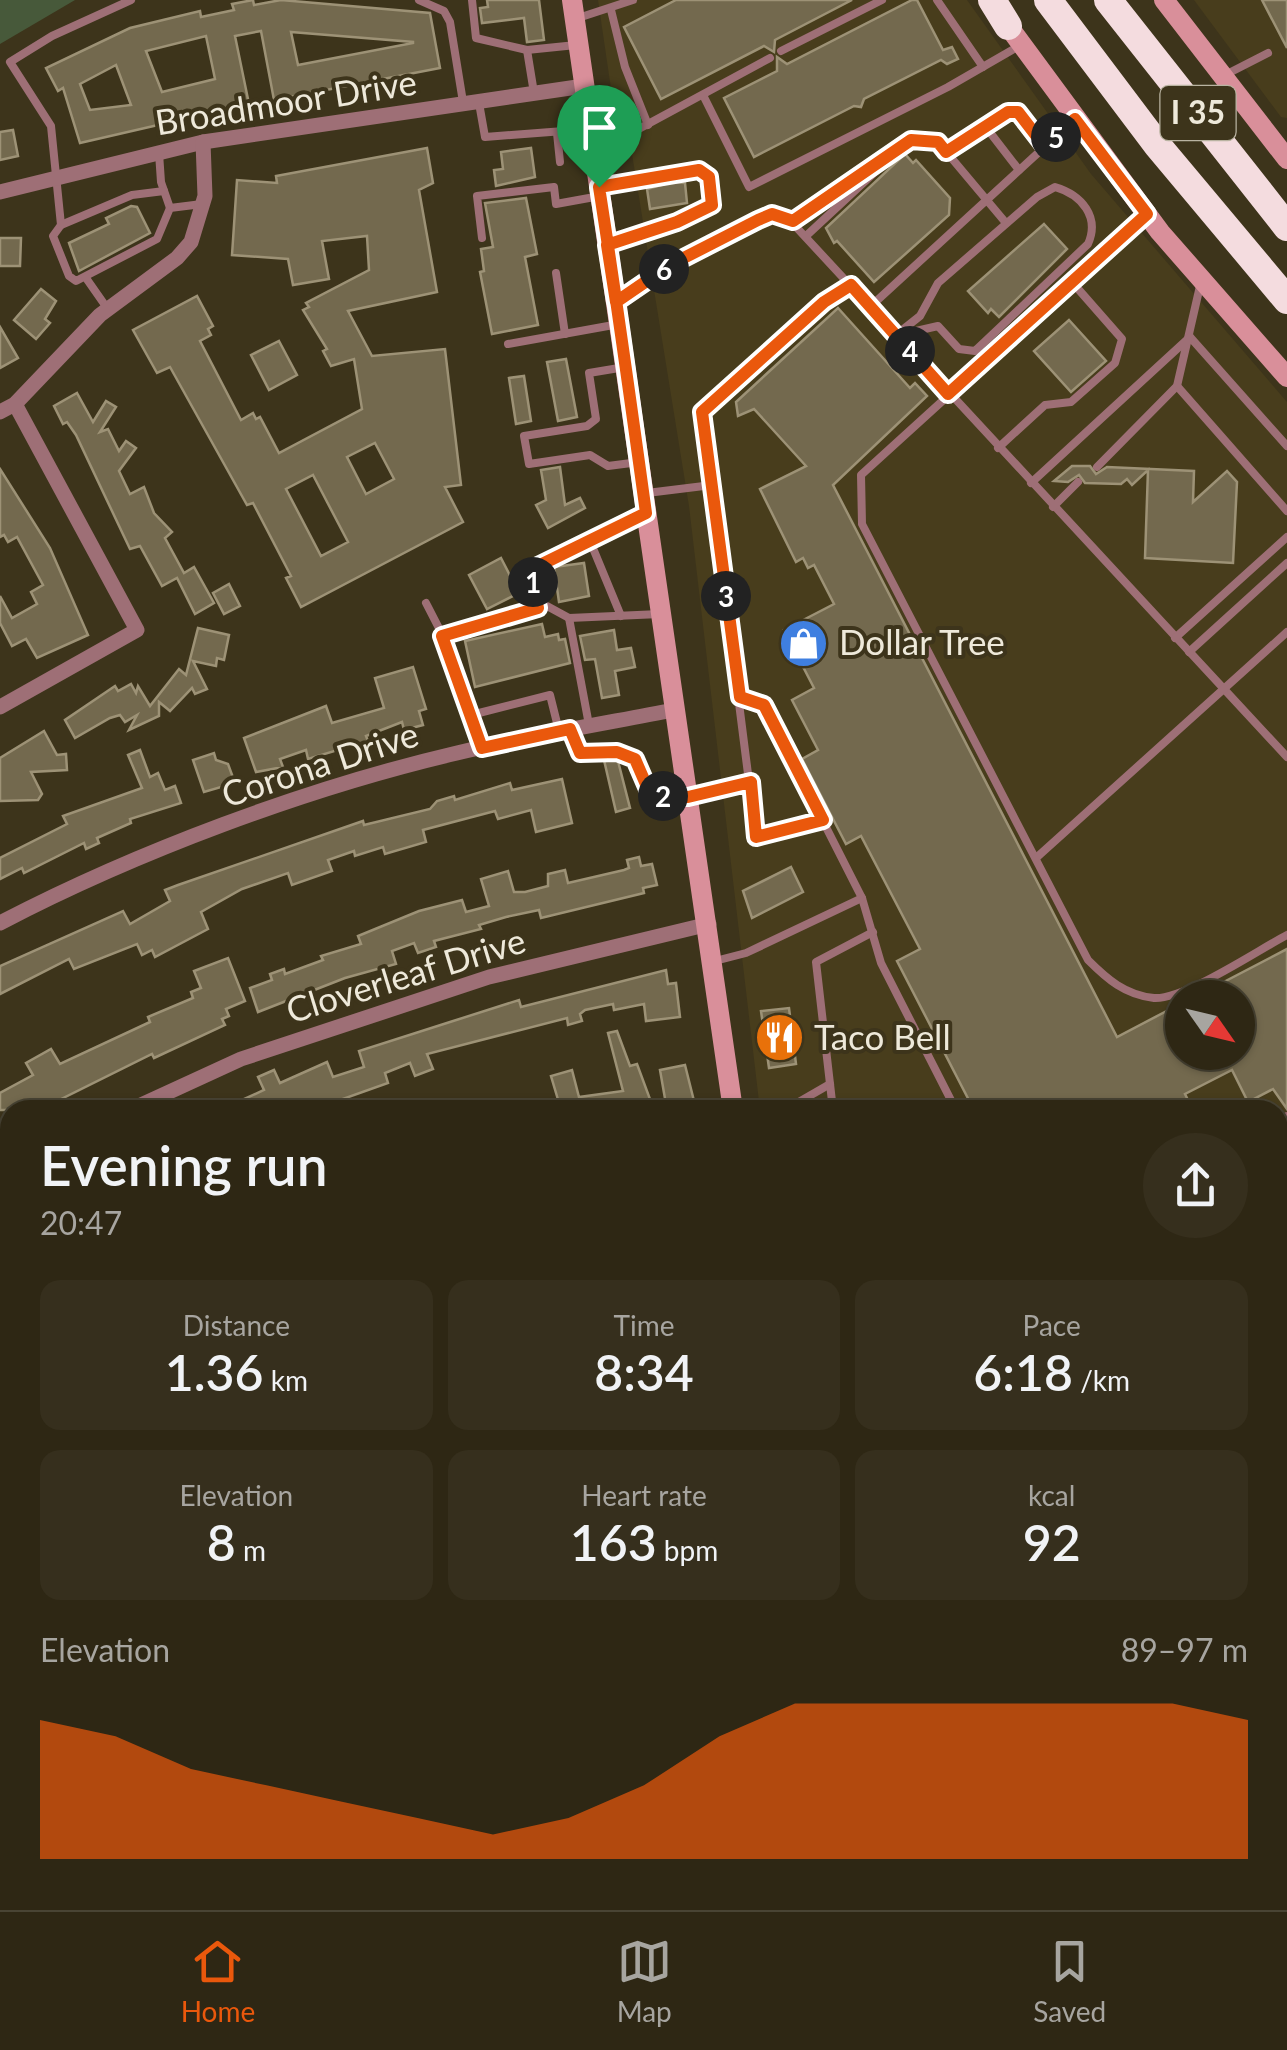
<!DOCTYPE html>
<meta charset="utf-8">
<style>
body{margin:0;font-family:Lato,sans-serif;background:#362f1d;color:#f1f3f6;height:100vh;display:flex;flex-direction:column;font-size:38px;white-space:nowrap}
*{box-sizing:border-box;margin:0}
p{font-size:32px;color:#a7a5a0}
.icon{flex:none;width:55px;height:55px;fill:none;stroke:currentColor;stroke-width:2;stroke-linecap:round;stroke-linejoin:round}
.map{position:relative;flex:1;overflow:hidden}
.sheet{position:absolute;left:0px;top:1100px;width:1288px;height:810px;display:flex;flex-direction:column;background:#2e2714;border-radius:30px 30px 0 0;box-shadow:0 2px 8px #0004,0 0 0 2px #494434}
.sheet>*{flex:none}
.needle{width:65px;rotate:124deg}
.buttons{position:absolute;left:1165px;top:980px;display:grid;gap:20px}
.buttons a{display:grid;place-items:center;width:90px;height:90px;border-radius:50%;background:#2e2714;box-shadow:0 2px 8px #0004,0 0 0 2px #494434;font-size:50px}
.pin{position:absolute;display:grid;place-items:center;width:85px;height:85px;color:#fff;margin:-102px -42px;border-radius:50% 50% 50% 0;rotate:-45deg;box-shadow:0 0 10px #0007}
.pin .icon{rotate:45deg}
.km{position:absolute;width:50px;height:50px;margin:-25px;border-radius:50%;background:#222;color:#fff;font-size:28px;line-height:50px;text-align:center}
.round{display:grid;place-items:center;flex:none;width:105px;height:105px;border-radius:52px;background:#362f1d}
.summary{display:flex;align-items:center;justify-content:space-between;height:170px;padding:0 40px}
h1{font-size:55px;font-weight:600;line-height:75px}
.figures{display:grid;grid-template-columns:repeat(3,1fr);gap:15px;height:170px;padding:10px 40px}
.figures div{display:grid;align-content:center;border-radius:20px;background:#362f1d;text-align:center}
.figures b{font-size:50px;font-weight:600}
.figures small{font-size:28px;font-weight:400}
.figures p{font-size:28px}
.chart{height:280px;padding:20px 40px}
.chart p{display:flex;justify-content:space-between}
.chart svg{width:100%;height:180px;margin-top:10px;fill:#ea580c;opacity:.7}
.menu{display:flex;justify-content:space-around;align-items:center;height:140px;border-top:2px solid #494434;background:#2e2714;font-size:28px;color:#a7a5a0}
.menu a{display:grid;justify-items:center;gap:5px}
.menu .on{color:#ea580c}
.map>svg:first-child{display:block}
.built{fill:#483d1c;fill-rule:evenodd}
.green{fill:#47593a}
.building{fill:#73694e;stroke:#9d9276;stroke-width:2.5;fill-rule:evenodd}
.lines{fill:none;stroke-linecap:round;stroke-linejoin:round}
.lane{stroke:#9e6f76;stroke-width:8}
.street{stroke:#9e6f76;stroke-width:15}
.secondary{stroke:#d98f9a;stroke-width:20}
.highway{stroke:#f4dcdf;stroke-width:28}
.route-casing{stroke:#fff;stroke-width:20}
.route{stroke:#ea580c;stroke-width:12}
.labels{text-anchor:middle;stroke-width:8;stroke-linejoin:round;paint-order:stroke}
.shield{fill:#3d341b;stroke:#b9b3a1;stroke-width:2.5}
.shield-label{font-size:32px;font-weight:bold;fill:#eee9da}
.street-label{font-size:35px;fill:#eee9da;stroke:#3d341b}
.poi-label{font-size:35px;fill:#eee9da;stroke:#3d341b;text-anchor:start}
</style>
<div class="map">
<svg width="1287" height="1910" viewBox="0 0 1287 1910">
<rect width="100%" height="100%" fill="#3d341b"/>
<g class="built">
<path d="M598,0h369l124,174 196,228v737l-9,5v-34h-518l-71,-604 -57,-352 -17,-38zM1182,998h56v54h-56z"/>
<path d="M1194,0h93v118l-6,-1z"/>
</g>
<path class="green" d="M0,0h75l-75,44z"/>
<g class="building">
<path d="M253,0l1,5 27,-5 149,13 10,55 -166,32 -13,-69 -26,5 14,68 -169,39 -17,-55 -5,3 -12,-23 84,-40 70,-17 1,6 33,-7 -2,-6zM291,32l122,10v1l-115,22zM206,36l9,43 -53,13 -16,-41zM116,65l15,40 -41,5 -10,-26z"/>
<path d="M487,0h52l5,40 -17,2 -3,-24 -42,5 -2,-15 8,-1z"/>
<path d="M676,0h176l-77,40 -1,12 -10,-6 -103,53 -37,-72z"/>
<path d="M912,0h5l26,50 9,-3 6,12 -11,5 -6,-4 -77,39 -3,8 -7,-1 -100,51 -30,-59 53,-27v-14l10,7z"/>
<path d="M1262,0h25v48z"/>
<path d="M13,130l5,26 -18,4v-28z"/>
<path d="M427,148l6,35 -14,7 18,102 -89,19 24,45 73,-7 16,136 -16,2 18,35 -162,85 -15,-29 5,-2 -38,-73 -6,2 -77,-138 -13,6 -24,-43 64,-34 16,30 -5,3 3,6 -11,6 41,79 12,-7 3,6 4,-2 19,36 83,-44 -8,-50 -23,7 -8,-15 4,-2 -24,-39 6,-3 -3,-4 63,-33 -2,-34 -45,5 7,38 -36,6 -5,-26 -56,-4 5,-75 40,3 -1,-7zM375,443l19,36 -28,15 -19,-37zM313,475l35,67 -27,14 -35,-67z"/>
<path d="M531,148l4,29 -39,9 -2,-16 9,-1 -2,-17z"/>
<path d="M905,154l8,9 3,-3 34,38 -1,17 -75,67 -37,-41 -3,2 -8,-15z"/>
<path d="M672,182l13,1 2,20 -37,6 -3,-20z"/>
<path d="M526,198l11,56 -12,3 13,68 -46,9 -12,-62 4,-1 -3,-22 12,-2 -8,-44z"/>
<path d="M131,206l6,1 13,26 -71,38 -10,-28 40,-19 -3,-6z"/>
<path d="M1044,224l23,25 -68,68 -8,-8 -3,4 -20,-22z"/>
<path d="M0,238h21l-1,28h-20z"/>
<path d="M41,289l15,12 -11,18 5,4 -14,16 -22,-19z"/>
<path d="M838,308l72,80 5,-5 12,13 -94,89 284,552 65,-34v49h56v-54h-45l94,-49v160l-14,-20 -25,13 -16,-32 -47,24 8,16h-219l-77,-149 23,-12 -59,-113 -15,8 -44,-85 16,-9 -26,-50 22,-12 -30,-58 50,-26 -20,-39 -6,3 -5,-10 -7,4 -36,-73 46,-23 -52,-57 -16,7 -2,-14z"/>
<path d="M1069,320l37,41 -35,31 -37,-41z"/>
<path d="M0,327l18,31 -18,10z"/>
<path d="M279,341l18,34 -28,15 -18,-35z"/>
<path d="M566,359l11,58 -19,4 -11,-59z"/>
<path d="M524,376l7,45 -15,3 -7,-46z"/>
<path d="M77,393l16,29 13,-21 10,6 -16,25 8,-3 11,22 7,-10 10,7 -17,23 11,23 14,-7 10,26 18,19 -7,6 19,35 10,-6 20,36 -19,11 -18,-36 -15,8 -22,-40 -10,3 -54,-114 -9,-13 -4,2 -9,-18z"/>
<path d="M1072,466h18l6,8 11,-7 87,4 -1,31 34,-31 10,11 -4,81 -88,-5 3,-88 -16,15 -5,-6 -6,5 -36,-1 -6,-8 -11,7 -14,-1z"/>
<path d="M560,467l5,38 15,-7 5,10 -37,20 -12,-23 10,-5 -5,-30z"/>
<path d="M0,469l50,79 38,87 -51,23 -11,-19 -14,7 -12,-23v-27l12,22 25,-14 -6,-12 12,-7 -26,-48 -9,5 -4,-7 -4,2z"/>
<path d="M501,558l18,35 -32,16 -18,-34z"/>
<path d="M584,563l5,33 -30,6 -5,-35z"/>
<path d="M229,584l11,22 -16,8 -11,-21z"/>
<path d="M542,624l3,13 13,-3 1,6 6,-1 5,24 -95,24 -10,-46z"/>
<path d="M198,628l31,7 -5,25 -7,-2 -1,8 -23,-5 14,28 -12,5 -3,-6 -22,23 -11,-9v14l-30,14 8,-15 -12,7 -5,-7 -10,3 -35,20 -10,-18 50,-34 3,5 13,-7 5,9 2,-7 12,20 29,-37 7,6z"/>
<path d="M614,630l3,20 14,-2 4,19 -20,4 4,24 -17,3 -7,-39 -10,1 -5,-24z"/>
<path d="M413,667l13,42 -7,2 4,14 -19,5 -2,-8 -36,14 2,5 -60,18 -2,-9 -26,9 3,8 -27,5 -12,-34 82,-32 6,17 52,-15 -9,-30z"/>
<path d="M44,731l13,24 9,-1 1,16 -36,2 11,22 -4,6 -38,1v-43z"/>
<path d="M140,750l10,27 8,-4 7,17 10,-4 6,17 -51,16 1,4 -34,15 2,5 -13,6 -2,-6 -60,30 -2,-5 -22,11v-21l67,-34 -4,-8 79,-28 -14,-33z"/>
<path d="M214,753l2,7 12,4 7,19 -31,9 -11,-32z"/>
<path d="M604,760l14,1 12,47 -14,4z"/>
<path d="M562,779l10,44 -36,9 -5,-22 -33,9 -3,-8 -72,19 3,12 -41,12 -2,-7 -28,9 -1,-5 -26,9 4,11 -40,14 -4,-12 -46,16 -41,23 7,17 -53,28 -3,-7 -10,5 -5,-11 -63,25 -5,-10 -69,35v-28l123,-55 7,13 40,-23 -5,-11 13,-5 185,-64 1,4 66,-16 7,-8 17,-5 1,4 55,-17 2,7z"/>
<path d="M639,857l2,9 11,-2 5,21 -14,3 1,5 -103,25 -2,-8 -33,7 -27,8 2,4 -47,12 2,6 -18,6 -4,-10 -22,8 4,13 -51,14 -87,34 -8,-24 22,-8 -2,-6 14,-5 1,5 38,-14 -2,-4 40,-12 -3,-8 61,-25 43,-11 4,12 23,-6 -8,-27 27,-8 6,21h11l23,-6v-12l17,-4 3,13 56,-13 5,-2 -2,-8z"/>
<path d="M791,867l12,25 -51,26 -9,-27z"/>
<path d="M228,958l17,43 -19,8 3,7 -7,3 3,6 -71,33 -2,-4 -113,56h-39v-17l33,-18 -7,-12 25,-14 9,15 90,-42 -2,-5 45,-19 -2,-6 10,-4 -7,-17z"/>
<path d="M666,970l2,14 8,-1 4,34 -34,4 -2,-17 -30,6 -1,-6 -28,6 -5,4 2,7 -14,4 -1,-7 -140,36 6,15 -18,7 -5,-13 -25,10 3,10 -76,27h-15l-3,-9 -20,9h-54l44,-20 -6,-13 16,-7 6,13 47,-21 6,15 31,-10 -5,-16 91,-29 69,-22 2,7z"/>
<path d="M789,1008l7,56 -27,4 -8,-57z"/>
<path d="M617,1031l13,35 7,-2 17,46h-106l-1,-4 12,-3 -8,-27 21,-6 7,27 44,-6 -15,-58z"/>
<path d="M685,1065l10,40 -28,5 -7,-40z"/>
<path d="M1287,1891v19h-37l28,-10z"/>
</g>
<g class="lines">
<g class="lane">
<path d="M131,0l-79,36 -42,26 41,64 10,99 -8,11 16,40 7,5 81,-42 13,-31 32,-4"/>
<path d="M419,0l25,11 6,11 13,80"/>
<path d="M472,0l4,38 51,12 49,-5"/>
<path d="M937,0l46,67"/>
<path d="M611,10l14,57 23,58"/>
<path d="M575,19l58,-19"/>
<path d="M527,50l7,43"/>
<path d="M781,51l101,-51"/>
<path d="M1223,76l45,-23"/>
<path d="M703,95l46,92 199,-100 73,-42"/>
<path d="M479,103l6,34 105,-8"/>
<path d="M985,126l34,44"/>
<path d="M557,133l3,29"/>
<path d="M598,151l172,-93"/>
<path d="M945,152l63,-40h10l27,35"/>
<path d="M159,153l2,29 9,26"/>
<path d="M603,187l96,-17 10,7 3,28 -35,18 -66,20"/>
<path d="M1147,215l-286,260 1,49 226,436c19,19 37,35 66,38 30,2 104,-48 133,-63"/>
<path d="M793,221l118,-82 27,3 68,81"/>
<path d="M61,225l71,-30 32,-4"/>
<path d="M806,236l83,-77"/>
<path d="M482,238l-5,-42 77,-9 2,17 44,-8"/>
<path d="M556,273l9,61"/>
<path d="M86,278l21,30"/>
<path d="M619,300c33,-23 129,-89 166,-85l502,542"/>
<path d="M871,306l204,-187"/>
<path d="M896,335l24,-19 18,-33 99,-86 18,-10c27,8 45,30 33,57l-113,107 -16,-2 -21,-23 -22,5 -15,10"/>
<path d="M1190,337l97,109"/>
<path d="M508,344l111,-20"/>
<path d="M625,367l-36,6 7,46 -9,7 -63,10 5,28 61,-9 18,11 31,-4"/>
<path d="M1177,386l110,125"/>
<path d="M998,448l47,-43 26,-3 44,-39 7,-24 -50,-57"/>
<path d="M1097,467l80,-81 23,-100"/>
<path d="M1031,483l159,-146"/>
<path d="M647,493l65,-8"/>
<path d="M1053,507l25,-25"/>
<path d="M590,541l31,75"/>
<path d="M426,603l17,33"/>
<path d="M539,609l-8,-39 115,-57"/>
<path d="M569,618l20,107"/>
<path d="M1175,638l112,-101"/>
<path d="M1189,652l98,-89"/>
<path d="M740,697l24,8 98,193 19,65 75,147"/>
<path d="M471,715l79,-20 9,36"/>
<path d="M570,729l10,24 37,-1 18,7 16,37 37,1 63,-14"/>
<path d="M482,748l-39,-112 104,-30 22,12 91,-4"/>
<path d="M823,820l-67,17 -54,-425 123,-111 26,-16"/>
<path d="M1036,858l251,-226"/>
<path d="M715,961l31,-8 116,-55"/>
<path d="M785,1110l45,-26"/>
<path d="M833,1110l-17,-148 57,-30"/>
<path d="M1278,1119l9,-3"/>
<path d="M1278,1760l9,19"/>
<path d="M995,1910l8,-10"/>
</g>
<g class="street">
<path d="M0,192l203,-50 381,-56"/>
<path d="M0,412l15,-8 85,-89 77,-57 14,-16 14,-46 -2,-54"/>
<path d="M0,707l137,-77 -122,-226"/>
<path d="M0,923c136,-71 307,-135 457,-170 72,-17 144,-29 217,-43"/>
<path d="M130,1110l111,-51 248,-82 220,-53"/>
<path d="M0,1174l10,-5"/>
<path d="M0,1426l10,-5"/>
<path d="M0,1436l10,19"/>
<path d="M1278,1513l9,-5"/>
<path d="M0,1689l10,-6"/>
<path d="M239,1900l5,10"/>
<path d="M67,1910l16,-10"/>
<path d="M489,1910l19,-10"/>
</g>
<g class="secondary">
<path d="M572,0l161,1110"/>
<path d="M1164,0l123,159"/>
<path d="M1000,15l160,217 127,145"/>
<path d="M839,1900l2,10"/>
</g>
<g class="highway">
<path d="M992,0l16,26"/>
<path d="M1048,0l110,146 129,154"/>
<path d="M1108,0l179,227"/>
</g>
</g>
<g class="lines">
<defs>
<path id="route" d="M599,187c17,108 32,217 47,326l-116,57 8,38 -96,28 40,112 88,-19 10,24 37,-1 18,7 16,37 37,1 63,-15 5,55 67,-17 -59,-115 -24,-8 -38,-285 122,-110 27,-17 97,109 199,-180 -72,-95 -30,28 -27,-35h-10l-62,40 -8,-10 -27,-2 -118,81 -21,-7 -14,6 -88,45 -54,37 -9,-57 70,-23 35,-17 -3,-28 -10,-7 -100,17"/>
</defs>
<use href="#route" class="route-casing"/>
<use href="#route" class="route"/>
</g>
<defs>
<symbol id="shop-disc" viewBox="-11 -11 22 22"><circle r="9.5" fill="#3f7fe0" stroke="#3d341b"/><path d="M-5-2.5h2.3a2.7 3.5 0 0 1 5.4 0H5L5.5 6h-11ZM-1.5-2.5h3a1.5 2.3 0 0 0-3 0Z" fill="#fff"/></symbol>
<symbol id="restaurant-disc" viewBox="-11 -11 22 22"><circle r="9.5" fill="#e8710a" stroke="#3d341b"/><path d="M-5-6h1v4h1v-4h1v4h1v-4h1v5L-1.5 .5V6h-2V.5L-5-1ZM5-6V6H3V1.5H1.5Q1.5-4 5-6Z" fill="#fff"/></symbol>
</defs>
<g fill-rule="evenodd">
<use href="#shop-disc" x="776" y="616" width="55" height="55"/>
<use href="#restaurant-disc" x="752" y="1010" width="55" height="55"/>
</g>
<g class="labels">
<rect class="shield" x="1160.5" y="86" width="75" height="54" rx="8"/>
<g class="shield-label">
<text x="1198" y="124">I 35</text>
</g>
<g class="street-label">
<text transform="translate(286 103) rotate(-9)" y="12">Broadmoor Drive</text>
<text transform="translate(320 765) rotate(-18)" y="12">Corona Drive</text>
<text transform="translate(406 976) rotate(-17)" y="12">Cloverleaf Drive</text>
</g>
<g class="poi-label">
<text x="839" y="655">Dollar Tree</text>
<text x="814" y="1050">Taco Bell</text>
</g>
</g>
</svg>
<div class="buttons">
<a><svg class="needle" viewBox="-14 -14 28 28"><path d="M0-13l5 13h-10z" fill="#e53935"/><path d="M0 13l5-13h-10z" fill="#a7a5a0"/></svg></a>
</div>
<div class="pin" style="left:599px;top:187px;background:#1e9e55"><svg class="icon" aria-label="arrive" viewBox="0 0 24 24"><path d="M6 21V4h12l-3 4 3 4H6"/></svg></div>
<b class="km" style="left:533px;top:582px">1</b>
<b class="km" style="left:663px;top:796px">2</b>
<b class="km" style="left:726px;top:596px">3</b>
<b class="km" style="left:910px;top:351px">4</b>
<b class="km" style="left:1056px;top:137px">5</b>
<b class="km" style="left:664px;top:269px">6</b>
<section class="sheet">
<div class="summary"><div><h1>Evening run</h1><p>20:47</p></div><a class="round"><svg class="icon" aria-label="share" viewBox="0 0 24 24"><path d="M12 15V3M7 8l5-5 5 5M5 13v7h14v-7"/></svg></a></div>
<div class="figures">
<div><p>Distance</p><b>1.36<small> km</small></b></div>
<div><p>Time</p><b>8:34</b></div>
<div><p>Pace</p><b>6:18<small> /km</small></b></div>
</div>
<div class="figures">
<div><p>Elevation</p><b>8<small> m</small></b></div>
<div><p>Heart rate</p><b>163<small> bpm</small></b></div>
<div><p>kcal</p><b>92</b></div>
</div>
<div class="chart"><p><span>Elevation</span>89–97 m</p>
<svg viewBox="0 0 160 44" preserveAspectRatio="none"><path d="M0 44V10L10 14L20 22L30 26L40 30L50 34L60 38L70 34L80 26L90 14L100 6L110 6L120 6L130 6L140 6L150 6L160 10V44z"/></svg>
</div>
</section>
</div>
<nav class="menu">
<a class="on"><svg class="icon" aria-label="home" viewBox="0 0 24 24"><path d="M3 11l9-7 9 7M6 9v11h12V9"/></svg>Home</a>
<a><svg class="icon" aria-label="map" viewBox="0 0 24 24"><path d="M3 6l6-2 6 2 6-2v14l-6 2-6-2-6 2zM9 4v14M15 6v14"/></svg>Map</a>
<a><svg class="icon" aria-label="saved" viewBox="0 0 24 24"><path d="M7 4h10v16l-5-4-5 4z"/></svg>Saved</a>
</nav>
